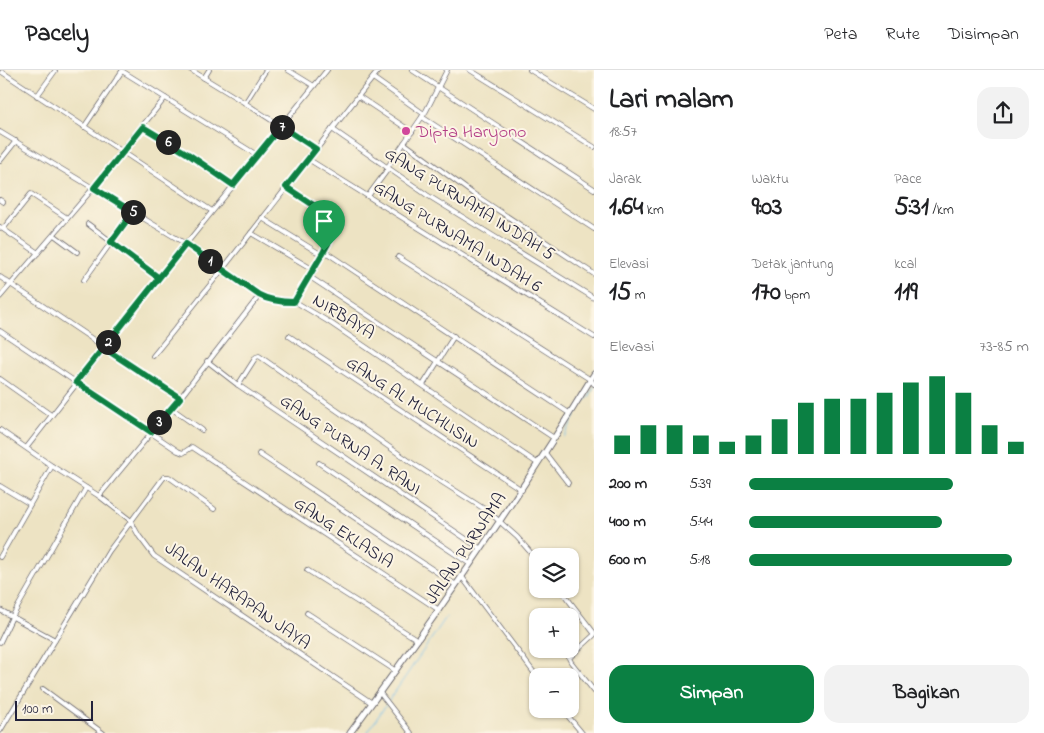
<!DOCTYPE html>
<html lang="id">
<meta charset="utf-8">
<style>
body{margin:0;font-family:"Indie Flower",sans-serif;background:#f2f2f2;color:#202124;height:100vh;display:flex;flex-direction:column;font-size:19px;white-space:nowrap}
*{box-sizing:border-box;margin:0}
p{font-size:16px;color:#757577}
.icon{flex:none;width:28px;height:28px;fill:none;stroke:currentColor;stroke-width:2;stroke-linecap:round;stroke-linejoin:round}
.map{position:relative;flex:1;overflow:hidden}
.side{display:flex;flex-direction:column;background:#fff;width:450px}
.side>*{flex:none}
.tools{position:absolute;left:529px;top:478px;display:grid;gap:10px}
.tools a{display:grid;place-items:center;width:50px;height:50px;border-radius:10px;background:#fff;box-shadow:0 1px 4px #0004;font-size:25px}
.scale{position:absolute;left:15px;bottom:12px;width:78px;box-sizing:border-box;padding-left:5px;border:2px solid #22223b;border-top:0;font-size:14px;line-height:18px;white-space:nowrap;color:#22223b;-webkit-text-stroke:4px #fcf5e5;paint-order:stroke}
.pin{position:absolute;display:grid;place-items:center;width:42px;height:42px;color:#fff;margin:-51px -21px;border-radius:50% 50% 50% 0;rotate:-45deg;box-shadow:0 0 5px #0007}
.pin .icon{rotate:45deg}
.km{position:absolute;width:25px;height:25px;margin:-12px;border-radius:50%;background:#222;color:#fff;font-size:14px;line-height:25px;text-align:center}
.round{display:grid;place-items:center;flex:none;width:52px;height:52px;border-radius:15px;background:#f2f2f2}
.headline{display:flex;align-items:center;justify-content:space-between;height:85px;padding:0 15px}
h1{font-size:28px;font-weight:700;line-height:38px}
.metrics{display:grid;grid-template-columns:repeat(3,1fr);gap:8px;height:85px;padding:5px 15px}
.metrics div{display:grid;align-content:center}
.metrics b{font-size:25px;font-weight:700}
.metrics small{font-size:14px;font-weight:400}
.metrics p{font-size:14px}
.chart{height:140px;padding:10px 15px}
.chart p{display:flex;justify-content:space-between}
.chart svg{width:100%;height:90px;margin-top:5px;stroke:#0b8043;stroke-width:6}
.cta{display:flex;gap:10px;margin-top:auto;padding:10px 15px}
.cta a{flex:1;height:58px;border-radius:15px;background:#0b8043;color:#fff;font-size:20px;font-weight:700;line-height:58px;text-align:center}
.cta a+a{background:#f2f2f2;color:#202124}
ul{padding:0 15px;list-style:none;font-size:16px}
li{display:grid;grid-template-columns:80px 60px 1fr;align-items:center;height:38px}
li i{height:12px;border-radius:6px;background:#0b8043}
header{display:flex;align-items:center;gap:30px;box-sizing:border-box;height:70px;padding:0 25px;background:#fff;border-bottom:1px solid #e0e0e0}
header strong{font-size:24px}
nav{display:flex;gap:28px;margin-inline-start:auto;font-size:18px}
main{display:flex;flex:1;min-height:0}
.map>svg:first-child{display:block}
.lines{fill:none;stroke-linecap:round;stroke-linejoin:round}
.stream{stroke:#72beec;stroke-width:1}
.minor-casing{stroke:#69666b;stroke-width:5.5}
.tertiary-casing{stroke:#69666b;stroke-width:7}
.minor{stroke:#fff;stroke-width:4}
.tertiary{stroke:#fff;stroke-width:5}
.route-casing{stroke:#fff;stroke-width:10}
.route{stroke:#0b8043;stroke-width:6}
.hotel-dot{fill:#d1479c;stroke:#fcf5e5;stroke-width:2}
.labels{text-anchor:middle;stroke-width:4;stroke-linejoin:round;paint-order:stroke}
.hotel-label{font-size:18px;fill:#b23c85;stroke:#fcf5e5;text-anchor:start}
.street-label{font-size:18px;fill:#22223b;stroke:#fcf5e5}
</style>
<header>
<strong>Pacely</strong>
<nav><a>Peta</a><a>Rute</a><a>Disimpan</a></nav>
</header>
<main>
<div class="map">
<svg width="594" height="663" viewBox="0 0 594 663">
<rect width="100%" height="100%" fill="#fcf5e5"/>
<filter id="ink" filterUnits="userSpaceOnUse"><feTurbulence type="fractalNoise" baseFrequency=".02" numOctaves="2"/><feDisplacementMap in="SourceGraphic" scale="10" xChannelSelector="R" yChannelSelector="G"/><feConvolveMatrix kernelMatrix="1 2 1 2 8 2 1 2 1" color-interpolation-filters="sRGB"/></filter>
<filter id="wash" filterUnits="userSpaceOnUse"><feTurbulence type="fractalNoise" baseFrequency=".0096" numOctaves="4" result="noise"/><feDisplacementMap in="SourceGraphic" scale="20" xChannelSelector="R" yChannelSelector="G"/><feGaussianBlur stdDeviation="1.12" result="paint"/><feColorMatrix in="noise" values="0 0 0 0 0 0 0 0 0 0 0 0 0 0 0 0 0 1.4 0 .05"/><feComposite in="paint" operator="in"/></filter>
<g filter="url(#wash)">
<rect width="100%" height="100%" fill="#ede3c3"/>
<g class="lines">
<g class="stream">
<path d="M564,367l17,-33 8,-7 5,-10"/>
<path d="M388,632l59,-86"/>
<path d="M367,663l19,-28"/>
</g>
</g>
</g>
<g filter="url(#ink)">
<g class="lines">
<defs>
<g id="minor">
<path d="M191,0l54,33 71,46"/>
<path d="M288,0l26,16"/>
<path d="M412,0l182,119"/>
<path d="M470,0l124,77"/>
<path d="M530,0l64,39"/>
<path d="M2,2l210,139"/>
<path d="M204,8l5,-8"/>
<path d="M373,8l51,36"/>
<path d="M37,26l18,-25"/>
<path d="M358,26l54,36"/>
<path d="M245,33l21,-33"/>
<path d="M422,47l172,112"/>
<path d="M84,57l38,-56 135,84"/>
<path d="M143,57l45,27 45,31"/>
<path d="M332,59l95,66 167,103"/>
<path d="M0,62l186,112 73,51 12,5 23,1 35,21 208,141"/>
<path d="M404,73l68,50 122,81"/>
<path d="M308,89l286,178"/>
<path d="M0,91l16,-20"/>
<path d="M387,98l39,-57 21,-41"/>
<path d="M286,117l53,35 -25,48"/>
<path d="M368,126l20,-27"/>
<path d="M0,130l3,2"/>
<path d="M262,148l60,37"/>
<path d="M88,154l71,54"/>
<path d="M0,157l38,26"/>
<path d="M3,159l28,-35 36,24"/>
<path d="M251,163l63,37 -20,31"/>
<path d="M54,165l23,17"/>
<path d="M324,181l245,162"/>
<path d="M398,187l193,123 3,4"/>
<path d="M0,207l180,121"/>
<path d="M310,207l244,161"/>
<path d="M84,210l49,-68"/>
<path d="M0,227l107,-125 15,-21 43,-53"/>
<path d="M0,261l178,120 5,2 9,-6 247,163"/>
<path d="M289,266l233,154"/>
<path d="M153,286c77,-94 150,-191 226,-286"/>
<path d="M207,291l31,24 243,164"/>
<path d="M0,309l51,36"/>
<path d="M238,315l18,-28 3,-1 153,107 77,49 28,25 21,24"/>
<path d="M423,315l31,-49"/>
<path d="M171,338l31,22"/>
<path d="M0,360l52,36 47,30 31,24 9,16 15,20 218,147"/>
<path d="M27,377l159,-203 141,-174"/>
<path d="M545,383l23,30"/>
<path d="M259,384l197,131"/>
<path d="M319,393l151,101"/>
<path d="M0,416l30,18"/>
<path d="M99,426l81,-98 76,-98"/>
<path d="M0,487l52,-91"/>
<path d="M307,500l111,70"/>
<path d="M462,507l76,101"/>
<path d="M560,519l34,44"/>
<path d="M0,540l55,30"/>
<path d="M307,543l89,58"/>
<path d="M594,565l-25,23 2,4 23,29"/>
<path d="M0,572l12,-25 74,-129"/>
<path d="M43,619l60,44"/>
<path d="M380,623l31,40"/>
<path d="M562,639l20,24"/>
<path d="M0,661l109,-180 55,-74h5l45,32"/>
</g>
<path id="tertiary" d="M350,663c86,-117 169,-235 244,-359"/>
</defs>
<use href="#minor" class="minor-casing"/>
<use href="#tertiary" class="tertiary-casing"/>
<use href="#minor" class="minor"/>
<use href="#tertiary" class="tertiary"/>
</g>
</g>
<g class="lines" filter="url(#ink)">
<defs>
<path id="route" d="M324,181l-30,51c-13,0 -24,-1 -35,-7l-73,-51 -110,138 75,50 29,-34 -76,-50 55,-70 -48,-36 22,-30 -39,-24 49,-61 45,27 45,31 48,-59 35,23 -30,38 53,35 -15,29"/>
</defs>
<use href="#route" class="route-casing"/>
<use href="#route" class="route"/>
</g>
<circle class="hotel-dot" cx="406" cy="61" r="5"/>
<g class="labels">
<g class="hotel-label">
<text x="416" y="67">Dipta Haryono</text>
</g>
<g class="street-label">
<text transform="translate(470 133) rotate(32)" y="6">GANG PURNAMA INDAH 5</text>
<text transform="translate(458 166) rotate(32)" y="6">GANG PURNAMA INDAH 6</text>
<text transform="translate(344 246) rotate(32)" y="6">NIRBAYA</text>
<text transform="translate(413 332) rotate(33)" y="6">GANG AL MUCHLISIN</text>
<text transform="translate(351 374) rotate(34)" y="6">GANG PURNA A. RANI</text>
<text transform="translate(344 462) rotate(33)" y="6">GANG EKLASIA</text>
<text transform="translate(465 478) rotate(-56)" y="6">JALAN PURNAMA</text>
<text transform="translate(238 525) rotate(35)" y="6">JALAN HARAPAN JAYA</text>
</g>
</g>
</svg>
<div class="tools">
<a><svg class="icon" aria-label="layers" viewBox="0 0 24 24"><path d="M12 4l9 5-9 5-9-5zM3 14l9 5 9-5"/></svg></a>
<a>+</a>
<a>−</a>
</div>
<div class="scale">100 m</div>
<div class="pin" style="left:324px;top:181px;background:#1e9e55"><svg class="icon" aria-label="arrive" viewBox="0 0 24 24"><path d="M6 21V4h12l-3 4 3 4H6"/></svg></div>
<b class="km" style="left:210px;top:191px">1</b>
<b class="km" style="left:108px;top:272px">2</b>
<b class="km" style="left:159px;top:352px">3</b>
<b class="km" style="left:133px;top:142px">5</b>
<b class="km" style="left:168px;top:72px">6</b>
<b class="km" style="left:282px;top:57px">7</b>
</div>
<section class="side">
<div class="headline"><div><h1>Lari malam</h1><p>18:57</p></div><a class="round"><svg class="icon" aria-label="share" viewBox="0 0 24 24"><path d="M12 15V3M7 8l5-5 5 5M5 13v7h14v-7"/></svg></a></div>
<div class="metrics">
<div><p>Jarak</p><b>1.64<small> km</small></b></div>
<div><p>Waktu</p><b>9:03</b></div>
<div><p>Pace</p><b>5:31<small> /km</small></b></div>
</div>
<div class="metrics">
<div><p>Elevasi</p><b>15<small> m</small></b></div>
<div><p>Detak jantung</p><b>170<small> bpm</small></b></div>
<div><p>kcal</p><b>119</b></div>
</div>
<div class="chart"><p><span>Elevasi</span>73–85 m</p>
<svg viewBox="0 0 160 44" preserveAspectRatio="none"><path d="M5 44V35M15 44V30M25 44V30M35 44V35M45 44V38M55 44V35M65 44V27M75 44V19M85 44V17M95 44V17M105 44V14M115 44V9M125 44V6M135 44V14M145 44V30M155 44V38"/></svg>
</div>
<ul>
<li><b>200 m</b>5:39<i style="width:73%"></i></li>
<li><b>400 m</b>5:44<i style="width:69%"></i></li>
<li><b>600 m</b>5:18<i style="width:94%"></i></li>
</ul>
<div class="cta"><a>Simpan</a><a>Bagikan</a></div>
</section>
</main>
